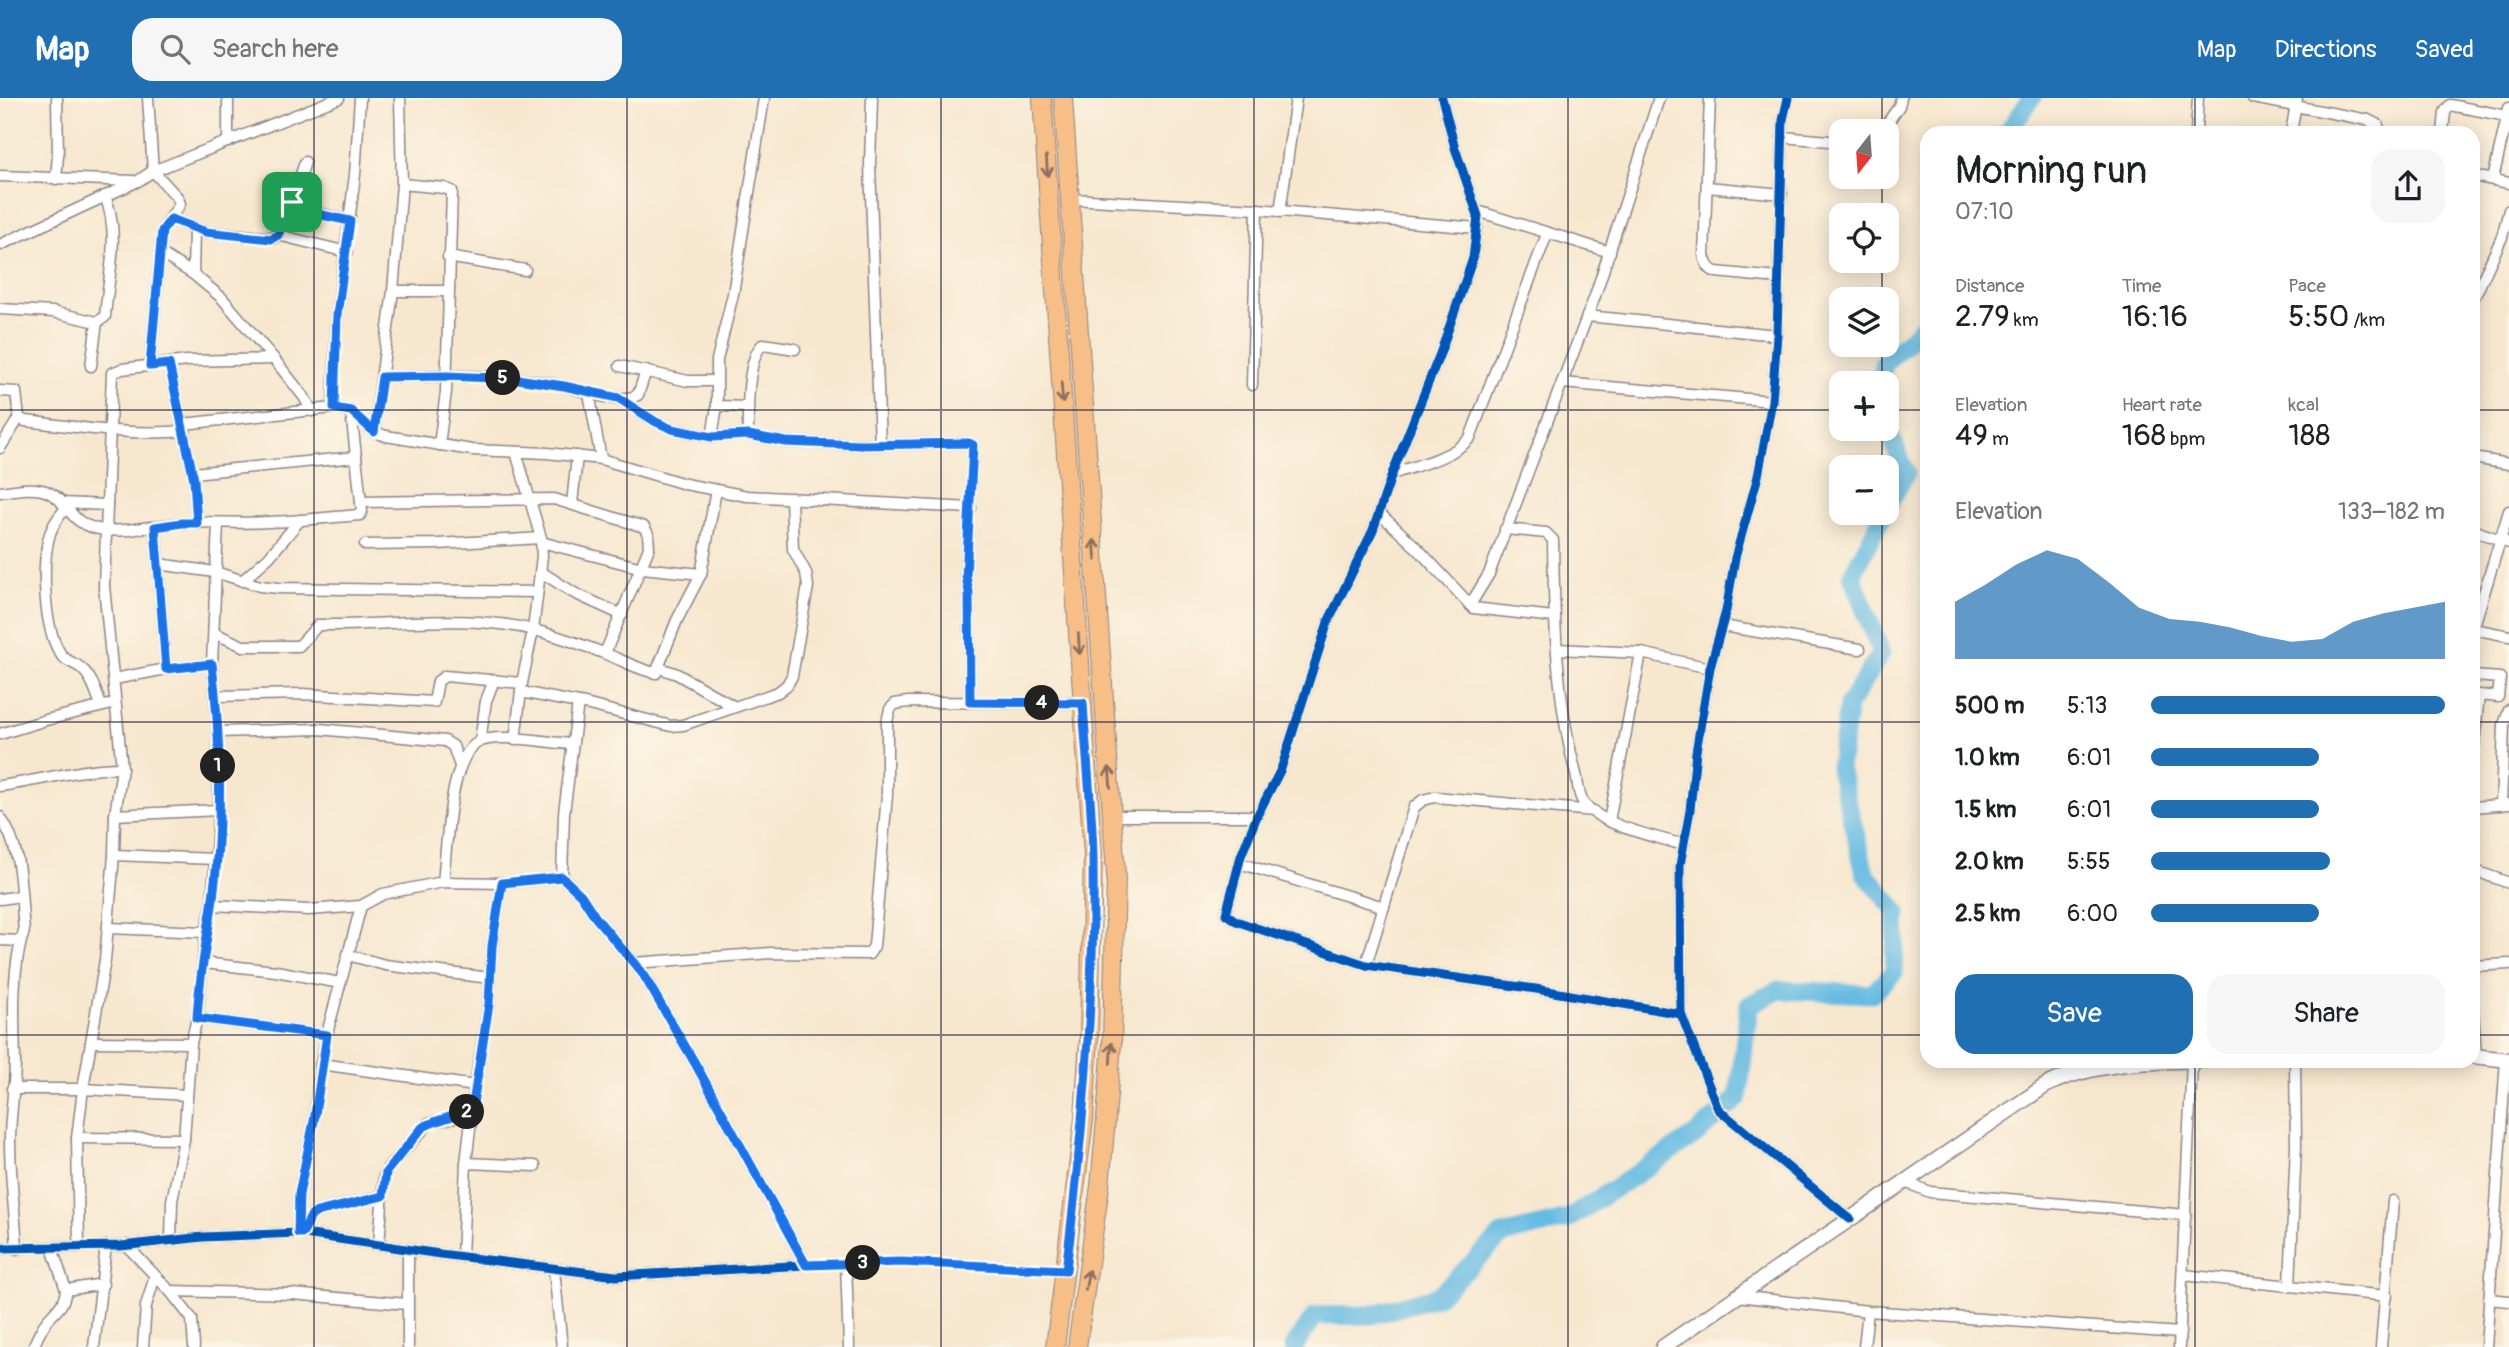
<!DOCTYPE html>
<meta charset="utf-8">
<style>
body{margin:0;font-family:Pangolin,sans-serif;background:#f6f6f6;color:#202124;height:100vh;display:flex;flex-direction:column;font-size:26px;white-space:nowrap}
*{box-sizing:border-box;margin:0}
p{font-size:23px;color:#757577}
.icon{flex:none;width:38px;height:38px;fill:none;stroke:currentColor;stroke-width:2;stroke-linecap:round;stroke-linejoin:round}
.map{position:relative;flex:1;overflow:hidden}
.details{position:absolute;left:1920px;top:28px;width:560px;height:942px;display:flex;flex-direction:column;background:#fff;border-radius:21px;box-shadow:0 4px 18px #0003}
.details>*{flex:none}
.needle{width:46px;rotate:197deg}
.controls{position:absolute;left:1829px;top:21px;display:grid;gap:14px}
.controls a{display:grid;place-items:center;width:70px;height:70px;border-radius:14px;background:#fff;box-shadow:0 4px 18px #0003;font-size:35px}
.pin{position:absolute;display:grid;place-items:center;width:60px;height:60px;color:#fff;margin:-30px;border-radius:14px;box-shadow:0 4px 10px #0006}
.km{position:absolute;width:35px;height:35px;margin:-18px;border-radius:50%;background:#222;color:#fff;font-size:19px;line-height:35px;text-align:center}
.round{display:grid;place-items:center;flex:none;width:74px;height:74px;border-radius:21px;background:#f6f6f6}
.summary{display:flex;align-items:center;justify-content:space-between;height:119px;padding:0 35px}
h1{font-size:38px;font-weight:600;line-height:52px}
.figures{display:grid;grid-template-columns:repeat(3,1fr);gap:10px;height:119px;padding:7px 35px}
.figures div{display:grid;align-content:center}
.figures b{font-size:30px;font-weight:600}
.figures small{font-size:19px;font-weight:400}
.figures p{font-size:19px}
.chart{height:196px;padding:14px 35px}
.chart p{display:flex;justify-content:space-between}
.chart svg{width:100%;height:126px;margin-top:7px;fill:#1f6fb2;opacity:.7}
.primary-button{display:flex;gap:14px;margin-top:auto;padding:14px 35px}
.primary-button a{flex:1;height:80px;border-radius:21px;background:#1f6fb2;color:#fff;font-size:28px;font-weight:600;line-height:80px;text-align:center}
.primary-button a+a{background:#f6f6f6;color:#202124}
ul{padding:0 35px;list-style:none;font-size:23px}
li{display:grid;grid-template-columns:112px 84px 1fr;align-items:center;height:52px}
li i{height:18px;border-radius:9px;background:#1f6fb2}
header{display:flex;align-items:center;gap:42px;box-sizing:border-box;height:98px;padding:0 35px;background:#1f6fb2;color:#fff}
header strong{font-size:33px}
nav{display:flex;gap:38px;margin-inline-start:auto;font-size:24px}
.search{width:490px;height:63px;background:#f6f6f6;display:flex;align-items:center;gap:18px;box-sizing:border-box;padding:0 24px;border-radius:21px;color:#757577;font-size:26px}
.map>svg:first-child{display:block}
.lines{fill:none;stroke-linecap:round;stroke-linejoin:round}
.river{stroke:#66bbe3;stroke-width:19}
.minor-casing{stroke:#8c8485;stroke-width:13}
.tertiary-casing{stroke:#8c8485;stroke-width:17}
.primary-casing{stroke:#8c8485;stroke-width:20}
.minor{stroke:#fff;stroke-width:10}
.tertiary{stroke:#fff;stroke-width:14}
.primary{stroke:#f7be87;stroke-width:18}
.cycleway-casing{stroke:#fcf5e5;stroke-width:13}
.cycleway{stroke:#0057b8;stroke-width:9}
.oneway{stroke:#8c7061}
.route-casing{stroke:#fff;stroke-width:14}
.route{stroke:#1a73e8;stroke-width:9}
.grid{fill:none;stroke:#22223b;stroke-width:2;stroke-opacity:0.55}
</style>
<header>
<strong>Map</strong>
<div class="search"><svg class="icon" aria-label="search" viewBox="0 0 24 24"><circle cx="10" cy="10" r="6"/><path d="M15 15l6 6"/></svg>Search here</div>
<nav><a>Map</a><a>Directions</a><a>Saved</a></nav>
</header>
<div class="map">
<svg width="2509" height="1249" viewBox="0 0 2509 1249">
<rect width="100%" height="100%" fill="#fcf5e5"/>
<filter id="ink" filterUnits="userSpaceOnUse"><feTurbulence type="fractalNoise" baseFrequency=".0143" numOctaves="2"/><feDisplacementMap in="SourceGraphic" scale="14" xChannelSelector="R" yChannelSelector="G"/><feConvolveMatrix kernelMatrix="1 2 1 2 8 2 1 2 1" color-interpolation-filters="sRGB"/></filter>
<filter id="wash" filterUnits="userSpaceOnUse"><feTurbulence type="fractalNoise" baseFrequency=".00686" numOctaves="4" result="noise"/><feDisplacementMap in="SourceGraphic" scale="28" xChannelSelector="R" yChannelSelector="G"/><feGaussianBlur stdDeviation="1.57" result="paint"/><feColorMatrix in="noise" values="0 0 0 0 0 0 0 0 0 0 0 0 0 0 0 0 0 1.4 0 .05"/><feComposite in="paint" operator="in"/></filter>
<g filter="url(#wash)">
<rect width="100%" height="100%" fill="#f7e7cf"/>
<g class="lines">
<g class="river">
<path d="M2007,35l25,-35"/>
<path d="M1882,285l1,-19 44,-41"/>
<path d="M1886,327l20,48 -20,35"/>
<path d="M1294,1249l21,-31 56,-1 67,-19 64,-61 66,-16 129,-85 41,-36 11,-93 30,-15 93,4 22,-22 3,-60 -32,-39 -26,-105 9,-62 33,-53 -29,-78 32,-62"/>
</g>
</g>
</g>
<g filter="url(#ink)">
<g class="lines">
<defs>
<g id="minor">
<path d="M148,0l5,73 25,27 2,6 -18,27 -12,135"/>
<path d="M228,0v44"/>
<path d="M872,0l-2,67 10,280"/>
<path d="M1442,0l13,50 23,68 -5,42 -32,93 -49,123 -19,56 -45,92 -47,147 -24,47 -16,40 -15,58 10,7 130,44 170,24 145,25"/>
<path d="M1710,0l-6,158c3,8 4,13 12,16l62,6"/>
<path d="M1788,0l-5,22 -6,215 -5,66 -14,75 -23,82 -9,53 -16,57 -14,84 -6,58 -10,55 1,149 37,95 132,110"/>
<path d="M2253,0l115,22 10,5 1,8"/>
<path d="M1882,33l17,-25 2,-8"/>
<path d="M2196,35l2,-35"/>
<path d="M2291,35l6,-35"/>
<path d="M2443,35l2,-21 5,-7 57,11"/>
<path d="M1782,39l59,5"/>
<path d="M0,78l133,5"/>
<path d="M2473,78l36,7"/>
<path d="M56,81l2,-24 -1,-57"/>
<path d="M2493,81l16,-71"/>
<path d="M402,86l42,4 8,3 -6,201 -7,53"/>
<path d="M1707,89l75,7"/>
<path d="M1071,101l186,10 220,19"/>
<path d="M292,104l25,11 33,8"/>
<path d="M1477,113l133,41"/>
<path d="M1280,114l16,-114"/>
<path d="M171,121l35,13 68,6 18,-36 13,-40"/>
<path d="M278,137l69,17"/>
<path d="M0,147l138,-64 15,-10 186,-73"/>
<path d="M160,155l33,21 29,24 52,61 30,38 8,14"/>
<path d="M448,159l77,13"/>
<path d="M193,176l1,-45"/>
<path d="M393,193h54"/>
<path d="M2473,202l29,-63 7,-27"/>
<path d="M0,211l53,3 44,10"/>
<path d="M1587,218l190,19"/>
<path d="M169,266l25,116 3,43"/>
<path d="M91,268l6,-44 8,-5c3,-41 16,-82 0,-121"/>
<path d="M620,268l68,15h27"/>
<path d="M382,279c60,-1 122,-4 182,9 22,5 52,19 74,9l8,-24"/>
<path d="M1562,285l210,18"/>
<path d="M1252,287l5,-176"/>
<path d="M0,293l16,1 3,26 -19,30"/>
<path d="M589,295l12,66"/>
<path d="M618,300l38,24 16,7 40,8 36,-2 37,7 76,3 108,-2 4,2 -7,131 3,16 1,110"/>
<path d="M717,308l30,1"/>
<path d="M333,310l4,-93 18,-140 5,-77"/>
<path d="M19,320l6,3c53,6 106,15 160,10"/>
<path d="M183,326l150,-16c29,2 29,22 53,28l86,14 75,3 54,6 84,25 62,12 224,12"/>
<path d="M374,334l19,-141 9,-107 -2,-86"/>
<path d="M748,337c0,-22 -2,-76 15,-91l32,5"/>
<path d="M712,339l5,-31v-46l16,-66 31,-196"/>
<path d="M2473,360l36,6"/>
<path d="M193,375l163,-16"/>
<path d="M1392,376c25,-9 60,-16 78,-36l77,-204"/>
<path d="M0,394c15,-2 34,-6 48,0 24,11 19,33 56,38 26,3 54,-6 80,-7 28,-2 57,1 85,-1 31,-1 61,-5 91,-7l2,-4 -11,-100"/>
<path d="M361,404l193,-3 90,28 4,7 1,14 -44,105"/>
<path d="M62,405l45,2"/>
<path d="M572,406l5,-48"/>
<path d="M66,410c-8,9 -16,21 -18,33 -6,28 -4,87 12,112 5,9 14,9 21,15 11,9 16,26 20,38"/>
<path d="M1379,415l38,35 56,60 81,9"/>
<path d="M155,429l11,142"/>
<path d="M1505,431l41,4 7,7c1,78 3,159 23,234 2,8 2,19 6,26 14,25 75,37 102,45"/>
<path d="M2473,432l36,13"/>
<path d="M541,444l101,26 59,6"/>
<path d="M365,447l73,-1 103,-6"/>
<path d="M158,466l57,8 45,14 19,2 258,4"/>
<path d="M541,474l33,21 48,22"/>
<path d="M242,483l27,-24 31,-37"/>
<path d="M1470,507l19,-31 106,-278 64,-198"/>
<path d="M1722,528l138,23"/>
<path d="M2473,531l36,-118"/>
<path d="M2473,531l36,7"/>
<path d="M214,535l29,13h56l19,-21c71,1 146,-12 216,5 24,6 49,15 72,24 16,6 33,16 50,19l21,-53 24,-46 15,-84"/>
<path d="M1557,551l84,4 69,15"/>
<path d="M660,570l17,6 56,32"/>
<path d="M2473,578l27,2 -2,19 -19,-2 -6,59"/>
<path d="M114,581l52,-10 46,-5"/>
<path d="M521,594l68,13 82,21 12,-1 95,-33 9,-7 5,-9 16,-90 -2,-13 -13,-24 -2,-51"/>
<path d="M216,598l86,-2 132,8 4,-21 7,-5 77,7"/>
<path d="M578,605l-14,110 -2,64 19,18 15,23 47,56 53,91 110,200"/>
<path d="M218,634l101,-3 126,12 8,5 7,20"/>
<path d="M0,636l46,-14 62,-15"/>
<path d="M515,642l7,-57 11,-53 9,-74 -1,-18 -25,-86"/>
<path d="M480,643l6,-40 8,-21"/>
<path d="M0,688c41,-5 80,-18 122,-18"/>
<path d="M2501,707l3,-80 5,-15"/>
<path d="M2473,709l36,-3"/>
<path d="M115,717l104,-5"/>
<path d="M1113,718h144"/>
<path d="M0,719c23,31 20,76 24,114 -13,38 -10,89 -9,129 0,27 -5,54 -5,81 0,36 5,72 7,108"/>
<path d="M1609,723l32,-168"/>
<path d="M114,757l101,4"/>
<path d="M1239,765l145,44"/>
<path d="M2473,772l36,13"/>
<path d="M443,784c4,-32 5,-129 38,-141 18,-8 70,2 91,3"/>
<path d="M0,801l21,-3"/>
<path d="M212,807l97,5 52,-4 22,-12 60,-12 59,1 60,-6"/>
<path d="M108,830l98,4"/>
<path d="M0,842l20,1"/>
<path d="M348,857l37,10 105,13"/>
<path d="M204,865l72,8 64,12"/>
<path d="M634,865l137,-10 98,1 5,-8 13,-151v-73l3,-13 5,-5 13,-2 175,1"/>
<path d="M1366,867l48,-158 9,-7 12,-3 159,14"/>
<path d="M2473,868l36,-2"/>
<path d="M2473,913l3,46"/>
<path d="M197,920l130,17"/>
<path d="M91,944l100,1"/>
<path d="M321,966l154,22"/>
<path d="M12,991h71l104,6"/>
<path d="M77,1040l107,1"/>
<path d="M466,1065l69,3"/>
<path d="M1905,1084l25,10 256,23"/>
<path d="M298,1135l1,-39 15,-73 7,-57 8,-38 32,-120"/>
<path d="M303,1135l8,-17 6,-4 65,-16"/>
<path d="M171,1142l1,-39 12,-62 7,-96 6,-25 9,-86 6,-27 7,-95 -1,-78 -6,-68 6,-141"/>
<path d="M126,1147l44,46 22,28 2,28"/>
<path d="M379,1147l5,-68 4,-9 41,-45 23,-5 20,-8"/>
<path d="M79,1149l-2,-109 6,-49 22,-129 9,-105 1,-40 7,-47 -18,-182 8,-213 10,-4 65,-8 87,-2"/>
<path d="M0,1150l121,-2 82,-9 95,-4 142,21 176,22 190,-11 95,-3 165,8"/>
<path d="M408,1152v97"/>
<path d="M462,1159l4,-94 9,-77 14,-82 3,-58 10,-63"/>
<path d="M846,1166l3,83"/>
<path d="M554,1172l8,77"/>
<path d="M2183,1177l204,21"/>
<path d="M2290,1188l6,-141 -1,-85"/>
<path d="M66,1192l37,-6"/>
<path d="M170,1193l122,3 115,10"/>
<path d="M1737,1198l131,15 312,22"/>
<path d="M2489,1201l20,2"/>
<path d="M33,1249c3,-7 7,-15 11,-22 10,-15 19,-15 22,-35l-14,-42"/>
<path d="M94,1249l12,-101"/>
<path d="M143,1249l3,-41 9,-30"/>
<path d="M1864,1249l4,-36"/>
<path d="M2179,1249l13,-286"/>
<path d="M2381,1249l12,-146"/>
<path d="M2486,1249l20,-288"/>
</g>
<g id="tertiary">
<path d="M2473,958l36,4"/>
<path d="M1663,1249l382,-261c48,-25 108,-24 162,-26"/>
</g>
<g id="primary">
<path d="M1042,0l51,757 -4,182 -5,82 -29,228"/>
<path d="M1063,0l53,777 -4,168 -6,76 -6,67 -23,161"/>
</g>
</defs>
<use href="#minor" class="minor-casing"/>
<use href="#tertiary" class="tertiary-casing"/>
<use href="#primary" class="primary-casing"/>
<use href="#minor" class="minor"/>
<use href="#tertiary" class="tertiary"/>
<use href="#primary" class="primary"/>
<defs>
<g id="cycleway">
<path d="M1442,0l13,50 23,68 -5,42 -32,93 -49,123 -19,56 -45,92 -47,147 -24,47 -16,40 -15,58 10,7 130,44 170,24 145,25"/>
<path d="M1788,0l-5,22 -6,215 -5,66 -14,75 -23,82 -9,53 -16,57 -14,84 -6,58 -10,55 1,149 37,95 132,110"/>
<path d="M0,1150l121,-2 82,-9 95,-4 142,21 176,22 190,-11 95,-3 165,8"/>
</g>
</defs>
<use href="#cycleway" class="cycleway-casing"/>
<use href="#cycleway" class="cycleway"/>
</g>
<defs><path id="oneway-shaft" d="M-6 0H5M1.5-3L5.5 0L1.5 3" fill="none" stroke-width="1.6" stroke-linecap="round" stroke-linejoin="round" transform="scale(1.75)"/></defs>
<g class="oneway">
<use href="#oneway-shaft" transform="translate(1047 68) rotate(86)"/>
<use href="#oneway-shaft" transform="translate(1062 295) rotate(86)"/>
<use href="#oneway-shaft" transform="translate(1095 452) rotate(-94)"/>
<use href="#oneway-shaft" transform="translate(1079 546) rotate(86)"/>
<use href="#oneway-shaft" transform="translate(1110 679) rotate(-94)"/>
<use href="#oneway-shaft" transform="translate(1111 955) rotate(-86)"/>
<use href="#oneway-shaft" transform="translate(1087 1182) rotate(-81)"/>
</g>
</g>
<g class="lines" filter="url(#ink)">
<defs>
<path id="route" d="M292,104l25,12 33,7 -13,94 -3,93 17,3 23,21 8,-55 64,-1 71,3 47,7 54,12 38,24 16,7 40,8 36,-2 38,7 75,3 108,-2 4,2 -7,131 3,16 1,110 113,1c3,51 9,103 10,154 2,138 -10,276 -27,413l-165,-8 -95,3 -110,-200 -53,-91 -47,-56 -15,-23 -19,-18 -60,6 -10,63 -3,58 -17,106c-15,6 -39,10 -50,18l-36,44 -3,24 -66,16 -6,4 -8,17h-5l1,-39 15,-73 13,-86 -130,-17c2,-38 9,-75 15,-112 11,-80 9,-163 0,-242l-46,5 -11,-142 27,-4h15l-3,-43 -25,-116 -19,2 12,-135 9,-12 35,13 65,7 7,-4z"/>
</defs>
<use href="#route" class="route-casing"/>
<use href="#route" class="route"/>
</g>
<path class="grid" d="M314,0v1249M627,0v1249M941,0v1249M1254,0v1249M1568,0v1249M1882,0v33M2195,0v35M1882,79v38M1882,163v38M1882,247v38M0,312h1841M1886,312h41M2473,312h36M1882,331v38M1882,415v834M0,624h1927M2473,624h36M0,937h1927M2473,937h36M2195,962v287"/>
</svg>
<div class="controls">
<a><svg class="needle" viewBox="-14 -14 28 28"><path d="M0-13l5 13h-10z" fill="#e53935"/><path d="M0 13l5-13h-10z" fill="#757577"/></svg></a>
<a><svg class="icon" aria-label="locate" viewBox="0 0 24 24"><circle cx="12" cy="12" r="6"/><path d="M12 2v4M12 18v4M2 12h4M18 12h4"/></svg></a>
<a><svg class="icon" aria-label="layers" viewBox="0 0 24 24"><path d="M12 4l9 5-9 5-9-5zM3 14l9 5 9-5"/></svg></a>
<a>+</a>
<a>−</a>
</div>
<div class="pin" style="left:292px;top:104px;background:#1e9e55"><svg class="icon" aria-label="arrive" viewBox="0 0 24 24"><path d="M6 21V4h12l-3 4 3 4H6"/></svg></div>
<b class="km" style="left:218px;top:668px">1</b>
<b class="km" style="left:467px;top:1014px">2</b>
<b class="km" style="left:863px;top:1165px">3</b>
<b class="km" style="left:1042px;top:605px">4</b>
<b class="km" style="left:503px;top:280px">5</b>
<section class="details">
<div class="summary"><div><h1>Morning run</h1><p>07:10</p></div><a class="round"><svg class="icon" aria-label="share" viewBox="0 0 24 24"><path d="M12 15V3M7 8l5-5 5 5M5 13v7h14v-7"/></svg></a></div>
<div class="figures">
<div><p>Distance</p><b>2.79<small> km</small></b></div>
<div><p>Time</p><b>16:16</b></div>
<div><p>Pace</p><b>5:50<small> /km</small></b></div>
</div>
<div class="figures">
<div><p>Elevation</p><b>49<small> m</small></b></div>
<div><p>Heart rate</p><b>168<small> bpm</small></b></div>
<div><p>kcal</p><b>188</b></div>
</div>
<div class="chart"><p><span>Elevation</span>133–182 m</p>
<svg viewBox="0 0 160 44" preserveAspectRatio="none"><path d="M0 44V24L10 18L20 11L30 6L40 9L50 17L60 26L70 30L80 31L90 33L100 36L110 38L120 37L130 31L140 28L150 26L160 24V44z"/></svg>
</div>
<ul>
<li><b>500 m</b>5:13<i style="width:100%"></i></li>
<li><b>1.0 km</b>6:01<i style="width:57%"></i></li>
<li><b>1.5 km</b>6:01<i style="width:57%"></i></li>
<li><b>2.0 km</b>5:55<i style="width:61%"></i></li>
<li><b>2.5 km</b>6:00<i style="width:57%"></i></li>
</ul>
<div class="primary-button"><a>Save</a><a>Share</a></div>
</section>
</div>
